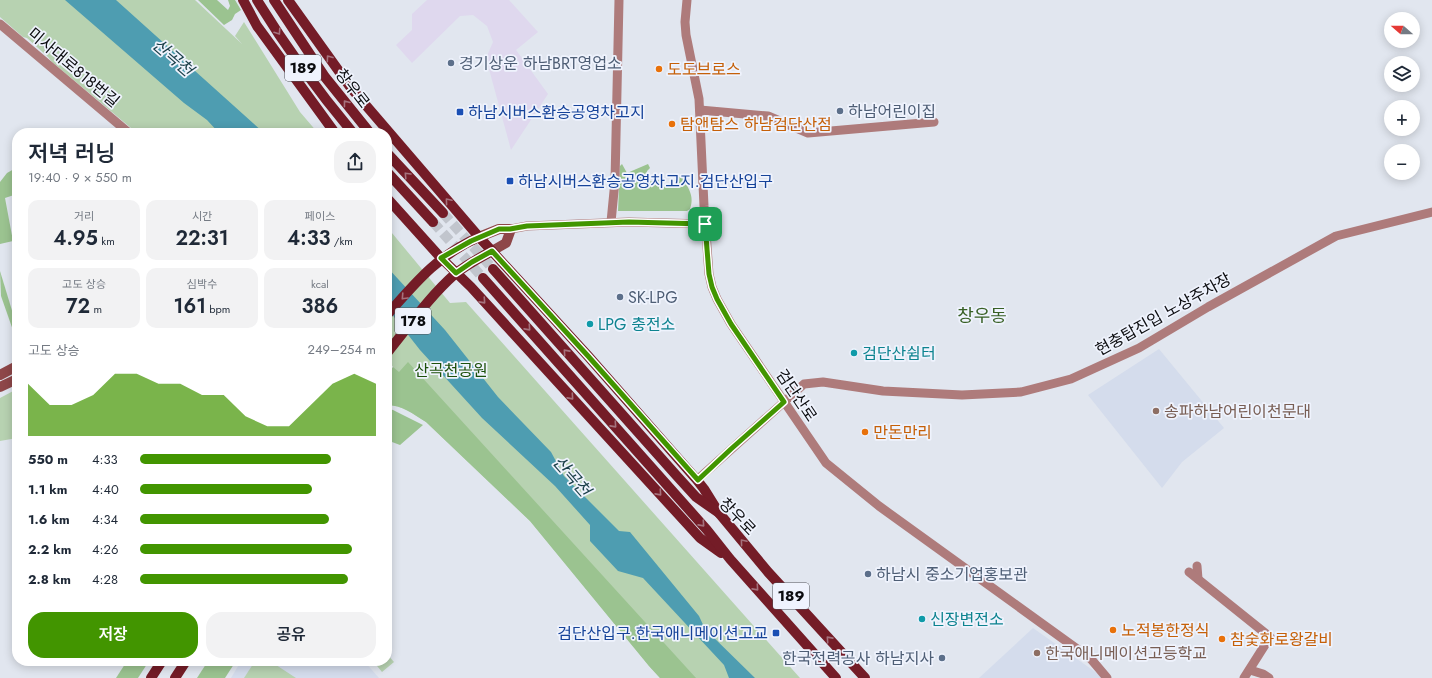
<!DOCTYPE html>
<html lang="ko">
<meta charset="utf-8">
<style>
body{margin:0;font-family:Jost,"Noto Sans KR",sans-serif;background:#f2f2f3;color:#1f2937;height:100vh;display:flex;flex-direction:column;font-size:15px;white-space:nowrap}
*{box-sizing:border-box;margin:0}
p{font-size:13px;color:#747a83}
.icon{flex:none;width:22px;height:22px;fill:none;stroke:currentColor;stroke-width:2;stroke-linecap:round;stroke-linejoin:round}
.map{position:relative;flex:1;overflow:hidden}
.details{position:absolute;left:12px;top:128px;width:380px;height:538px;display:flex;flex-direction:column;background:#fff;border-radius:16px;box-shadow:0 2px 10px #0003}
.details>*{flex:none}
.needle{width:26px;rotate:290deg}
.tools{position:absolute;left:1384px;top:12px;display:grid;gap:8px}
.tools a{display:grid;place-items:center;width:36px;height:36px;border-radius:50%;background:#fff;box-shadow:0 2px 10px #0003;font-size:20px}
.pin{position:absolute;display:grid;place-items:center;width:34px;height:34px;color:#fff;margin:-17px;border-radius:8px;box-shadow:0 2px 6px #0006}
.round{display:grid;place-items:center;flex:none;width:42px;height:42px;border-radius:16px;background:#f2f2f3}
.headline{display:flex;align-items:center;justify-content:space-between;height:68px;padding:0 16px}
h1{font-size:22px;font-weight:600;line-height:30px}
.metrics{display:grid;grid-template-columns:repeat(3,1fr);gap:6px;height:68px;padding:4px 16px}
.metrics div{display:grid;align-content:center;border-radius:10px;background:#f2f2f3;text-align:center}
.metrics b{font-size:20px;font-weight:600}
.metrics small{font-size:11px;font-weight:400}
.metrics p{font-size:11px}
.chart{height:112px;padding:8px 16px}
.chart p{display:flex;justify-content:space-between}
.chart svg{width:100%;height:72px;margin-top:4px;fill:#429500;opacity:.7}
.button{display:flex;gap:8px;margin-top:auto;padding:8px 16px}
.button a{flex:1;height:46px;border-radius:16px;background:#429500;color:#fff;font-size:16px;font-weight:600;line-height:46px;text-align:center}
.button a+a{background:#f2f2f3;color:#1f2937}
ul{padding:0 16px;list-style:none;font-size:13px}
li{display:grid;grid-template-columns:64px 48px 1fr;align-items:center;height:30px}
li i{height:10px;border-radius:5px;background:#429500}
.map>svg:first-child{display:block}
.built{fill:#d4dcec}
.industrial{fill:#dfd8ee}
.green{fill:#b7d2b1}
.forest{fill:#9bc390}
.water{fill:#4e9db1}
.lines{fill:none;stroke-linecap:round;stroke-linejoin:round}
.primary-tunnel{stroke:#c1c5cd;stroke-width:10;stroke-dasharray:10 5;stroke-linecap:butt}
.street{stroke:#ae7b7b;stroke-width:9}
.secondary{stroke:#8e4749;stroke-width:10}
.primary{stroke:#741c27;stroke-width:10}
.oneway{stroke:#a5727d}
.route-casing{stroke:#fff;stroke-width:8}
.route{stroke:#429500;stroke-width:5}
.service-dot{fill:#5c6f8a;stroke:#eff3fd;stroke-width:1.5}
.food-dot{fill:#e8710a;stroke:#eff3fd;stroke-width:1.5}
.transit-dot{fill:#1a4fb4;stroke:#eff3fd;stroke-width:1.5}
.culture-dot{fill:#0f9aa8;stroke:#eff3fd;stroke-width:1.5}
.education-dot{fill:#8d6e63;stroke:#eff3fd;stroke-width:1.5}
.labels{text-anchor:middle;stroke-width:3.5;stroke-linejoin:round;paint-order:stroke}
.shield{fill:#eff3fd;stroke:#4f5156;stroke-width:1}
.shield-label{font-size:15px;font-weight:bold;fill:#0b0c0f}
.service-label{font-size:16px;fill:#4e5e75;stroke:#eff3fd;text-anchor:start}
.street-label{font-size:16px;fill:#0b0c0f;stroke:#eff3fd}
.food-label{font-size:16px;fill:#c56008;stroke:#eff3fd;text-anchor:start}
.transit-label{font-size:16px;fill:#164399;stroke:#eff3fd;text-anchor:start}
.culture-label{font-size:16px;fill:#0d838f;stroke:#eff3fd;text-anchor:start}
.park-label{font-size:16px;fill:#1c500a;stroke:#eff3fd}
.education-label{font-size:16px;fill:#785e54;stroke:#eff3fd;text-anchor:start}
.water-label{font-size:17px;font-style:italic;fill:#193e47;stroke:#eff3fd}
.quarter-label{font-size:18px;fill:#386025;stroke:#eff3fd}
</style>
<div class="map">
<svg width="1432" height="678" viewBox="0 0 1432 678">
<rect width="100%" height="100%" fill="#e1e6ef"/>
<g class="built">
<path d="M1159,349l65,79 -42,34 -20,26 -74,-93z"/>
<path d="M1033,628l71,50h-125z"/>
<path d="M241,661h123l15,17h-148z"/>
</g>
<path class="industrial" d="M427,0h82l29,32 -22,18 32,44 -37,56 -25,-92 7,-16 -6,-16 -14,-11 -13,1 -48,47 -16,-18 16,-15v-16z"/>
<g class="green">
<path d="M0,0h195l47,44 -7,-8 9,-14 56,90 18,21h-181l-85,-71 -4,-5 -21,-19 -4,-1 -23,-20z"/>
<path d="M387,227l63,76 16,-1 334,376h-140l-11,-12 -119,-145 -104,-99c-13,-8 -24,-17 -39,-17v-29l6,-9 -6,-9z"/>
<path d="M17,389v49l-17,3v-43z"/>
<path d="M387,654l7,8 -12,10 -9,-11h14z"/>
<path d="M255,661h15l26,17h-52z"/>
</g>
<g class="forest">
<path d="M198,0h19l11,10 2,-4 -2,-6h7l6,10 -6,4 -3,6 -8,5z"/>
<path d="M622,164l5,9 21,-9 2,4 -3,3 -1,9 8,2 5,-2 5,7 17,-11c7,11 14,20 9,33l-3,2h-69l2,-45z"/>
<path d="M14,169l3,1v24l-12,4 8,43 -13,3v-62l7,-9z"/>
<path d="M0,271l17,56v10l-2,-1 -14,-40z"/>
<path d="M408,362l288,316h-36l-11,-12 -119,-145 -104,-99c-13,-8 -24,-17 -39,-17v-29l6,-9 6,5z"/>
<path d="M387,408l6,2 30,15 -23,20 -8,-3h-5z"/>
<path d="M127,661h22l-11,17h-22z"/>
<path d="M208,661h28l-11,17h-28z"/>
</g>
<g class="water">
<path d="M65,0h51l148,133h-45l-12,-13 -23,-17z"/>
<path d="M387,267l58,63 53,67 53,55 13,24 55,55 11,1 69,84 6,13 50,49h-26l-5,-13 -81,-87 -25,-7 -28,-30v-16l-35,-39 -73,-68 -62,-68 -33,-42z"/>
</g>
<g class="lines">
<g class="primary-tunnel">
<path d="M443,213l50,56"/>
<path d="M433,222l50,56"/>
</g>
<g class="street">
<path d="M687,0l-2,22 1,13 13,64 5,107 5,68 3,13 5,12 14,25 95,139 53,43 212,153 16,19"/>
<path d="M0,24l129,109"/>
<path d="M700,110l68,6 40,17 126,-11"/>
<path d="M611,222l4,-41 4,-181"/>
<path d="M511,229l16,-3 102,-4 76,2"/>
<path d="M697,480l107,-96 19,-2 60,9 79,4 59,-3 50,-13 68,-31 69,-41 128,-71 96,-24"/>
<path d="M1197,566l1,13"/>
<path d="M1189,572l81,65 -26,41"/>
<path d="M1250,670l13,4 6,4"/>
</g>
<g class="secondary">
<path d="M479,237l20,-8h12l-5,14 -14,8"/>
<path d="M0,375l17,-9"/>
<path d="M0,387l17,-8"/>
</g>
<g class="primary">
<path d="M243,0l14,26 78,107"/>
<path d="M257,0c28,46 61,91 96,133"/>
<path d="M274,0l51,77 45,56"/>
<path d="M288,0l63,88 128,149 109,119 109,124 7,9 15,24"/>
<path d="M387,153l56,60"/>
<path d="M387,172l46,50"/>
<path d="M387,198l54,60 30,29 229,251 21,15"/>
<path d="M493,269l183,206 20,22 23,16 49,59 97,106"/>
<path d="M483,278l224,252 23,29 106,119"/>
<path d="M387,315c29,-33 51,-60 92,-78"/>
<path d="M387,353c22,-27 42,-56 68,-79 11,-9 24,-16 37,-23"/>
<path d="M151,678l11,-17"/>
<path d="M175,678l11,-17"/>
</g>
</g>
<defs><path id="oneway-chevron" d="M-2-3.5L2.5 0L-2 3.5" fill="none" stroke-width="1.6" stroke-linecap="round" stroke-linejoin="round"/></defs>
<g class="oneway">
<use href="#oneway-chevron" transform="translate(278 32) rotate(56)"/>
<use href="#oneway-chevron" transform="translate(329 58) rotate(-126)"/>
<use href="#oneway-chevron" transform="translate(346 103) rotate(-128)"/>
<use href="#oneway-chevron" transform="translate(407 175) rotate(-133)"/>
<use href="#oneway-chevron" transform="translate(448 201) rotate(-130)"/>
<use href="#oneway-chevron" transform="translate(404 297) rotate(133)"/>
<use href="#oneway-chevron" transform="translate(483 301) rotate(48)"/>
<use href="#oneway-chevron" transform="translate(528 328) rotate(48)"/>
<use href="#oneway-chevron" transform="translate(566 352) rotate(-132)"/>
<use href="#oneway-chevron" transform="translate(571 397) rotate(48)"/>
<use href="#oneway-chevron" transform="translate(614 425) rotate(48)"/>
<use href="#oneway-chevron" transform="translate(659 493) rotate(48)"/>
<use href="#oneway-chevron" transform="translate(702 524) rotate(48)"/>
<use href="#oneway-chevron" transform="translate(743 542) rotate(-130)"/>
<use href="#oneway-chevron" transform="translate(756 588) rotate(48)"/>
<use href="#oneway-chevron" transform="translate(829 639) rotate(-132)"/>
</g>
<g class="lines">
<defs>
<path id="route" d="M629,222l76,2 4,50 3,13 5,12 14,25 53,78 -53,47 -33,31 -110,-124 -96,-105 -20,11 -16,11 -15,-15 30,-17 28,-12h11l17,-3z"/>
</defs>
<use href="#route" class="route-casing"/>
<use href="#route" class="route"/>
</g>
<g class="service-dot">
<circle cx="451" cy="63" r="4"/>
<circle cx="840" cy="111" r="4"/>
<circle cx="620" cy="297" r="4"/>
<circle cx="868" cy="574" r="4"/>
<circle cx="942" cy="658" r="4"/>
</g>
<g class="food-dot">
<circle cx="659" cy="69" r="4"/>
<circle cx="672" cy="124" r="4"/>
<circle cx="865" cy="432" r="4"/>
<circle cx="1113" cy="630" r="4"/>
<circle cx="1222" cy="639" r="4"/>
</g>
<g class="transit-dot">
<rect x="456" y="108" width="8" height="8" rx="2"/>
<rect x="506" y="177" width="8" height="8" rx="2"/>
<rect x="772" y="629" width="8" height="8" rx="2"/>
</g>
<g class="culture-dot">
<circle cx="590" cy="324" r="4"/>
<circle cx="854" cy="353" r="4"/>
<circle cx="922" cy="619" r="4"/>
</g>
<g class="education-dot">
<circle cx="1156" cy="411" r="4"/>
<circle cx="1037" cy="653" r="4"/>
</g>
<g class="labels">
<g class="shield">
<rect x="285" y="55" width="36" height="26" rx="3"/>
<rect x="395" y="308" width="36" height="26" rx="3"/>
<rect x="773" y="583" width="36" height="26" rx="3"/>
</g>
<g class="shield-label">
<text x="303" y="73">189</text>
<text x="413" y="326">178</text>
<text x="791" y="601">189</text>
</g>
<g class="service-label">
<text x="459" y="69">경기상운 하남BRT영업소</text>
<text x="848" y="117">하남어린이집</text>
<text x="628" y="303">SK-LPG</text>
<text x="876" y="580">하남시 중소기업홍보관</text>
<text x="934" y="664" text-anchor="end">한국전력공사 하남지사</text>
</g>
<g class="street-label">
<text transform="translate(74 67) rotate(40)" y="6">미사대로818번길</text>
<text transform="translate(353 88) rotate(52)" y="6">창우로</text>
<text transform="translate(1163 314) rotate(-29)" y="6">현충탑진입 노상주차장</text>
<text transform="translate(797 395) rotate(56)" y="6">검단산로</text>
<text transform="translate(738 516) rotate(46)" y="6">창우로</text>
</g>
<g class="food-label">
<text x="667" y="75">도도브로스</text>
<text x="680" y="130">탐앤탐스 하남검단산점</text>
<text x="873" y="438">만돈만리</text>
<text x="1121" y="636">노적봉한정식</text>
<text x="1230" y="645">참숯화로왕갈비</text>
</g>
<g class="transit-label">
<text x="468" y="118">하남시버스환승공영차고지</text>
<text x="518" y="187">하남시버스환승공영차고지.검단산입구</text>
<text x="768" y="639" text-anchor="end">검단산입구.한국애니메이션고교</text>
</g>
<g class="culture-label">
<text x="598" y="330">LPG 충전소</text>
<text x="862" y="359">검단산쉼터</text>
<text x="930" y="625">신장변전소</text>
</g>
<g class="park-label">
<text x="451" y="376">산곡천공원</text>
</g>
<g class="education-label">
<text x="1164" y="417">송파하남어린이천문대</text>
<text x="1045" y="659">한국애니메이션고등학교</text>
</g>
<g class="water-label">
<text transform="translate(173 57) rotate(41)" y="6">산곡천</text>
<text transform="translate(572 476) rotate(49)" y="6">산곡천</text>
</g>
<g class="quarter-label">
<text x="982" y="322">창우동</text>
</g>
</g>
</svg>
<div class="tools">
<a><svg class="needle" viewBox="-14 -14 28 28"><path d="M0-13l5 13h-10z" fill="#e53935"/><path d="M0 13l5-13h-10z" fill="#747a83"/></svg></a>
<a><svg class="icon" aria-label="layers" viewBox="0 0 24 24"><path d="M12 4l9 5-9 5-9-5zM3 14l9 5 9-5"/></svg></a>
<a>+</a>
<a>−</a>
</div>
<div class="pin" style="left:705px;top:224px;background:#1e9e55"><svg class="icon" aria-label="arrive" viewBox="0 0 24 24"><path d="M6 21V4h12l-3 4 3 4H6"/></svg></div>
<section class="details">
<div class="headline"><div><h1>저녁 러닝</h1><p>19:40 · 9 × 550 m</p></div><a class="round"><svg class="icon" aria-label="share" viewBox="0 0 24 24"><path d="M12 15V3M7 8l5-5 5 5M5 13v7h14v-7"/></svg></a></div>
<div class="metrics">
<div><p>거리</p><b>4.95<small> km</small></b></div>
<div><p>시간</p><b>22:31</b></div>
<div><p>페이스</p><b>4:33<small> /km</small></b></div>
</div>
<div class="metrics">
<div><p>고도 상승</p><b>72<small> m</small></b></div>
<div><p>심박수</p><b>161<small> bpm</small></b></div>
<div><p>kcal</p><b>386</b></div>
</div>
<div class="chart"><p><span>고도 상승</span>249–254 m</p>
<svg viewBox="0 0 160 44" preserveAspectRatio="none"><path d="M0 44V12L10 25L20 25L30 19L40 6L50 6L60 12L70 12L80 19L90 19L100 32L110 38L120 38L130 25L140 12L150 6L160 12V44z"/></svg>
</div>
<ul>
<li><b>550 m</b>4:33<i style="width:81%"></i></li>
<li><b>1.1 km</b>4:40<i style="width:73%"></i></li>
<li><b>1.6 km</b>4:34<i style="width:80%"></i></li>
<li><b>2.2 km</b>4:26<i style="width:90%"></i></li>
<li><b>2.8 km</b>4:28<i style="width:88%"></i></li>
</ul>
<div class="button"><a>저장</a><a>공유</a></div>
</section>
</div>
